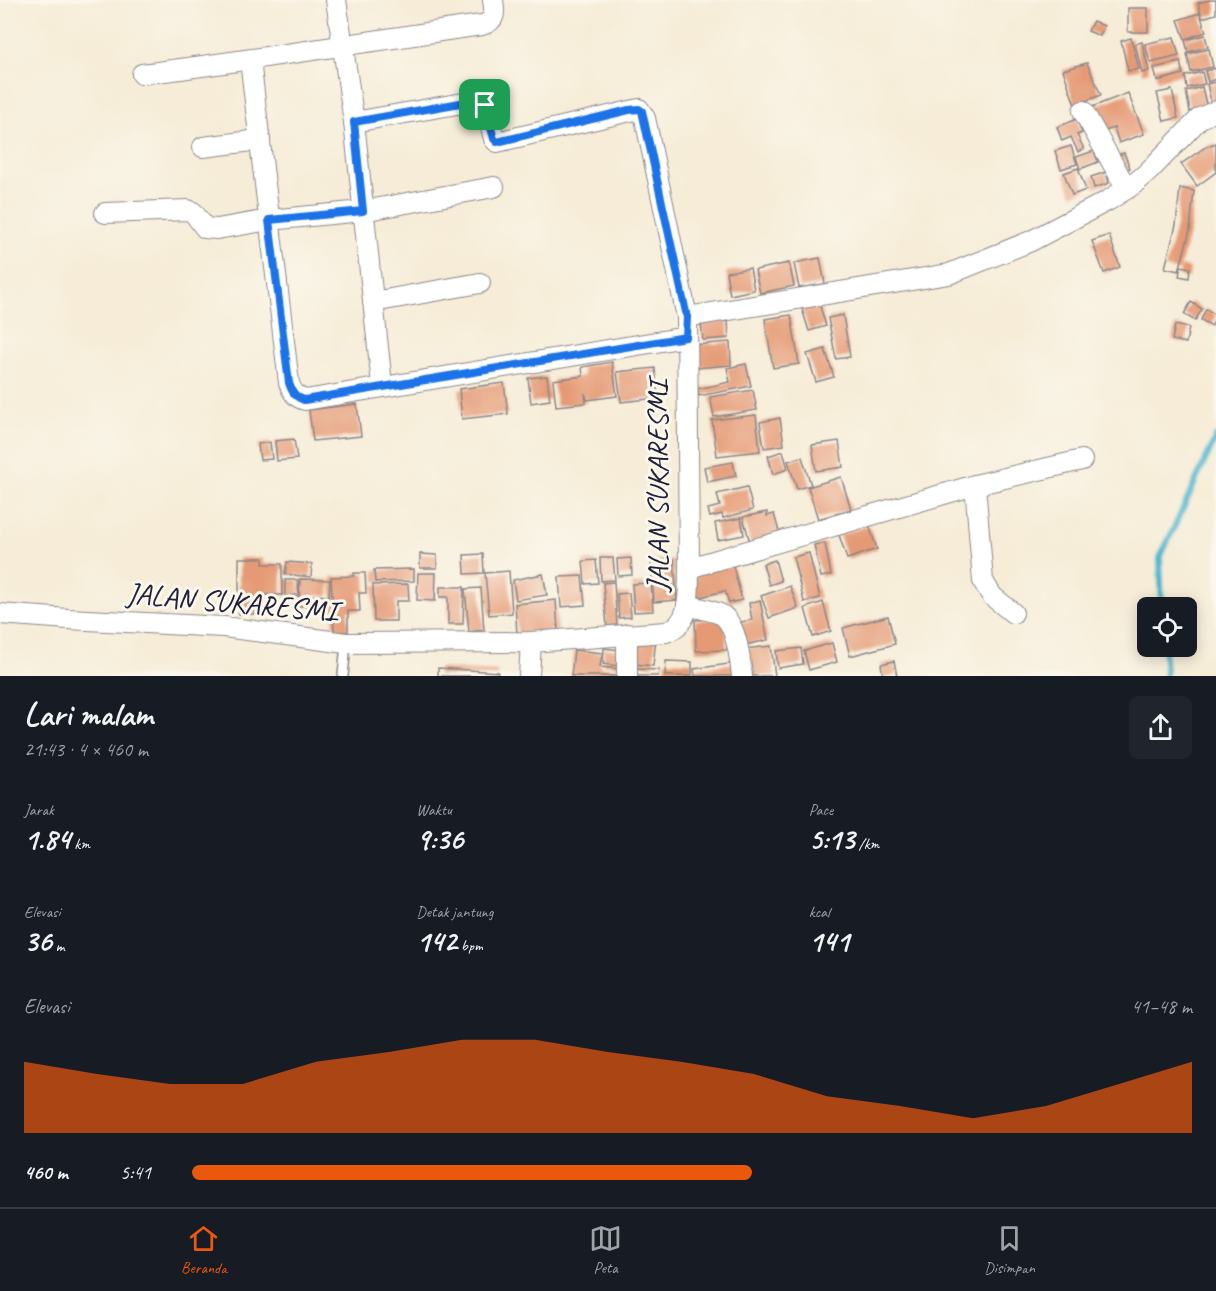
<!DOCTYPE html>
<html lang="id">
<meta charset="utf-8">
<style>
body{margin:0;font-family:Caveat,sans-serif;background:#20242c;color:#f1f3f6;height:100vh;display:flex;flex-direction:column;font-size:22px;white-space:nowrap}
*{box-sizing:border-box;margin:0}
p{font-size:20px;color:#9ea1a6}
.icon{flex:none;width:33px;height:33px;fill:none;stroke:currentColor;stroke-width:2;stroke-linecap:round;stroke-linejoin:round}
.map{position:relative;height:676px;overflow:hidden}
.side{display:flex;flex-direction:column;background:#171b24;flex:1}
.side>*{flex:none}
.tools{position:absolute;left:1137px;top:597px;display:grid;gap:12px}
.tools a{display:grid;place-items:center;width:60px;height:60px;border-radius:9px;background:#171b24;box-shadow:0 3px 15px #0003;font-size:30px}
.pin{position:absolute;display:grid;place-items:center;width:51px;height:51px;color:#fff;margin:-26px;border-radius:12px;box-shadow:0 3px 9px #0006}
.round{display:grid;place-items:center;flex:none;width:63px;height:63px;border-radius:9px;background:#20242c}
.overview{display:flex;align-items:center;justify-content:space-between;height:102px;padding:0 24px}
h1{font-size:33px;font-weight:700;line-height:45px}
.stats{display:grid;grid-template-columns:repeat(3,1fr);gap:9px;height:102px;padding:6px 24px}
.stats div{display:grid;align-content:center}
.stats b{font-size:30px;font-weight:700}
.stats small{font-size:16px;font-weight:400}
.stats p{font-size:16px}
.chart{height:168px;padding:12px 24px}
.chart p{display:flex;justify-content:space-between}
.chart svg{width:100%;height:108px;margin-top:6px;fill:#ea580c;opacity:.7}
ul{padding:0 24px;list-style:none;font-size:20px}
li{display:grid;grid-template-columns:96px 72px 1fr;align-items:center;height:45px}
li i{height:15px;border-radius:8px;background:#ea580c}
.tabs{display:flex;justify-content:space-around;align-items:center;height:84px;border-top:2px solid #363941;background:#171b24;font-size:16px;color:#9ea1a6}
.tabs a{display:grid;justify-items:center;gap:3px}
.tabs .current{color:#ea580c}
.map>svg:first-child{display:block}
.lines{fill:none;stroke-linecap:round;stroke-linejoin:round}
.stream{stroke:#4eb6cc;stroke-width:6}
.building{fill:#e59a75}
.service-casing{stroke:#8c8789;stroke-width:12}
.minor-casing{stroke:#8c8789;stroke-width:22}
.service{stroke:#fff;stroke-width:9}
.minor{stroke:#fff;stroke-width:20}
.route-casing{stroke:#fff;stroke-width:12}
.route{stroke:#1a73e8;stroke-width:8}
.labels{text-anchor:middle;stroke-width:6;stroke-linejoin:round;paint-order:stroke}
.street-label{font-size:30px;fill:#22223b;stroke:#fbf7ec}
</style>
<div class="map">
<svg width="1216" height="676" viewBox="0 0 1216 676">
<rect width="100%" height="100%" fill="#fbf7ec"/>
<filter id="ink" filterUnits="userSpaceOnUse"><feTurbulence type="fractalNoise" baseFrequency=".0167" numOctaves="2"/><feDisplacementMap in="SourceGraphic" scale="12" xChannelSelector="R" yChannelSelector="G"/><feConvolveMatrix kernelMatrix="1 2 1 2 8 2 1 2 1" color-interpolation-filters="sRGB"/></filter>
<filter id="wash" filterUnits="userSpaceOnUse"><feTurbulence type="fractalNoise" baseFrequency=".008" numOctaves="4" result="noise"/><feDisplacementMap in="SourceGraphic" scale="24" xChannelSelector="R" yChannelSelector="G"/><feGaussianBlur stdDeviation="1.35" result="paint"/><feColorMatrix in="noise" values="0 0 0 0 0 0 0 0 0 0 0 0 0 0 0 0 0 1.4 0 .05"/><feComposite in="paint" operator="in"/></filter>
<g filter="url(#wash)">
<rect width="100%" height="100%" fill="#f6ecd7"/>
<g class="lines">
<g class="stream">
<path d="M1162,608l-2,-50 56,-121"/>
<path d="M1164,646l2,27 -1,3"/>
</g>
</g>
<g id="blocks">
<g class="building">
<path d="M1210,0h6v14l-14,4 -4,-15z"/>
<rect x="1128" y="8" width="20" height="24"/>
<path d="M1200,13l6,19 -21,7 -7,-19z"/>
<path d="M1093,21l11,5 -4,10 -12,-5z"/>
<path d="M1205,35l3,12 -20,5 -3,-12z"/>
<path d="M1174,37l5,19 -29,7 -5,-19z"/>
<path d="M1131,38l8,31 -11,2 -7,-30z"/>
<path d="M1142,42l7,29 -7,2 -7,-29z"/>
<path d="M1209,49l4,18 -22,5 -4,-18z"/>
<path d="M1180,62l3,12 -26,7 -3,-13z"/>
<path d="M1087,63l14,32 -26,10 -12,-35z"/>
<path d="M1216,68v11l-8,3 -3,-11z"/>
<path d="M1202,72l3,12 -18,4 -2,-12z"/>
<path d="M1216,82v19l-5,1 -4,-18z"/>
<path d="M1202,87l5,21 -17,4 -4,-21z"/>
<path d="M1172,90l6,28 -14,3 -7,-28z"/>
<path d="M1128,93l16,41 -25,9 -5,-15 -12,4 -10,-25z"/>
<path d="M1077,119l5,14 -5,2 7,14 -6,3 -7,-15 -9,4 -5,-14z"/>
<path d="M1216,143v29l-19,14 -16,-22 26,-18z"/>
<path d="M1071,146l6,18 -16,5 -6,-18z"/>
<path d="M1094,151l4,11 -18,7 -4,-12z"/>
<path d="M1124,153l6,15 -9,3 -6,-15z"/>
<path d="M1078,168l8,22 -14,5 -8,-22z"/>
<path d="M1106,172l3,11 -15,5 -3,-11z"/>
<path d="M1180,188l14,3 -4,39 -11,41 -14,-3 11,-43z"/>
<path d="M1109,235l11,32 -16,6 -12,-32z"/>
<path d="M820,258l5,26 -26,4 -5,-25z"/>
<path d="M789,263l5,23 -34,7 -5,-23z"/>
<path d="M1181,266l9,2 -1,10 -10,-2z"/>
<path d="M750,268l4,22 -24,5 -4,-23z"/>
<path d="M1191,302l11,7 -7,12 -11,-7z"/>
<path d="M819,303l7,23 -17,5 -7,-22z"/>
<path d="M1206,309l10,6 -4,11 -11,-6z"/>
<path d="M791,315l8,49 -26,4 -8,-49z"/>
<path d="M843,315l7,42 -14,2 -8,-41z"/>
<path d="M728,321l1,17 -26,2 -2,-17z"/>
<path d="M1175,325l14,3 -3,15 -14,-3z"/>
<path d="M730,342l1,23 -35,3 -2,-23z"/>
<path d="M825,349l9,28 -18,5 -9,-28z"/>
<path d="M612,362l5,34 -30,4 -2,-7 1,10 -30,3 -3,-26 30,-4 -1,-9z"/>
<path d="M746,364l5,22 -52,10 -2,-7 33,-7 -3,-14z"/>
<path d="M655,368l3,30 -37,4 -4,-30z"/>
<path d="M547,376l3,24 -19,3 -3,-25z"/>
<path d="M504,383l4,31 -46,5 -3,-30z"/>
<path d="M753,390l4,20 -43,7 -4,-20z"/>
<path d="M357,404l4,32 -48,5 -4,-31z"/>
<path d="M756,415l4,36 -43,5 -5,-36z"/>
<path d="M780,418l4,27 -20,3 -4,-26z"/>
<path d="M294,439l3,20 -20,2 -2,-20z"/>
<path d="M839,441l4,26 -27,4 -4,-26z"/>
<path d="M270,442l2,17 -12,1 -2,-16z"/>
<path d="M783,451l5,18 -15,5 -5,-18z"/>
<path d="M802,457l9,28 -14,4 -9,-28z"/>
<path d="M733,462l3,14 -29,6 -3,-15z"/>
<path d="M841,477l10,32 -33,10 -10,-32z"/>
<path d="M747,487l6,23 -30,8 -1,-4 -12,3 -2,-8 12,-3 -3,-12z"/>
<path d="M767,512v4l7,-2 6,21 -29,11 -8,-29z"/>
<path d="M741,518l3,17 -26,5 -3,-17z"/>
<path d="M869,525l8,24 -30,10 -8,-24z"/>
<path d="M825,543l6,32 -10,2 -7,-32z"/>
<path d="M809,553l11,45 -16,4 -11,-45z"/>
<path d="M420,554l17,1v13h-17z"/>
<path d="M483,554l1,19 -19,1 -1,-19z"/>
<path d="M239,558h24v6h19v31h-19v19h-24z"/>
<path d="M600,558h13l2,22 -14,1z"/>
<path d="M631,558l1,17 -14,1 -1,-17z"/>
<path d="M674,559l3,41 -23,2 -3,-41z"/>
<path d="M596,560l2,23 -13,1 -2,-23z"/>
<path d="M775,560l6,21 -12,4 -6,-21z"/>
<path d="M287,562l25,2 -1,13 -26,-3z"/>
<path d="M733,566l9,34 -13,3 -4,-12 -29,7 -4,-26z"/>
<path d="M414,569v12l-39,1 -1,-12z"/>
<path d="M509,571l3,42 -23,2 -4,-42z"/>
<path d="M354,573h11l1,20h-7l1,18h-12v21h-14l-3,-55 23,-1z"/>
<path d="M418,573h18l-1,28 -18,-1z"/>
<path d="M543,574l4,21 -31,5 -3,-20z"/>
<path d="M582,576l3,29 -24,2 -2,-30z"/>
<path d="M300,579l30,1 -1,16 -15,-1v11h-15z"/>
<path d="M285,580h13l1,15 -14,1z"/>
<path d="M614,582l3,43 -10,1 -4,-43z"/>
<path d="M651,583l2,28 -19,1 -2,-28z"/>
<path d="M408,584l1,17h-13v20h-22l-1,-36z"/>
<path d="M790,586l8,22 -29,10 -8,-22z"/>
<path d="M440,587h24l-1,37h-15v-27h-8z"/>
<path d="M481,588l3,42 -15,2 -4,-43z"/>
<path d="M629,593l2,24 -12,1 -2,-24z"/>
<path d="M556,600l2,31 -41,3 -2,-30z"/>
<path d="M760,600l8,40 -28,6 -5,-23 17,-3 -3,-17z"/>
<path d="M823,602l8,29 -18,6 -8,-29z"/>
<path d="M888,616l7,28 -45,12 -7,-28z"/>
<path d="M726,619l1,31 -31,1 -1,-31z"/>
<path d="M638,636l18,3 -3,27 -18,-2z"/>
<path d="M832,643l5,19 -28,8 -5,-19z"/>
<path d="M771,646l4,30h-28l-3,-27z"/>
<path d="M604,648l16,2 -2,16 -15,-2z"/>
<path d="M801,648l2,16 -25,4 -2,-17z"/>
<path d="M574,650l28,3 -2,14 19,2v7h-48z"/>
<path d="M666,661l26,1v14h-27z"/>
<path d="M894,661l3,15h-14l-2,-12z"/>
<path d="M735,663l2,13h-42l-1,-7z"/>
<path d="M438,668l60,4 -1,4h-59z"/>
<path d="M633,669l26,1 -1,6h-25z"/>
</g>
</g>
</g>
<g filter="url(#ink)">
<use href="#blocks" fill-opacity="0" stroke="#8c8789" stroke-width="1.5"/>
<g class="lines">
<defs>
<path id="service" d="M343,676l3,-33"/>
<g id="minor">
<path d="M336,0l18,122 28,263"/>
<path d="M250,60l39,323c3,8 6,14 16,17l381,-63"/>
<path d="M142,74c114,-14 227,-33 340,-49 14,-4 13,-12 11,-25"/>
<path d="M1083,111l44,78"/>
<path d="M354,122l126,-22 5,4 9,35 3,3 142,-33 6,9 42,199"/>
<path d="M203,147l57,-7"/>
<path d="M105,213l83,-3 5,2 12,16 12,1 52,-9 94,-9 131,-24"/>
<path d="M373,302l107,-19"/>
<path d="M975,485l8,96 9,15 21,17"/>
<path d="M689,568l286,-83 107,-25"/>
<path d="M687,605c11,3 23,5 33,9 17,8 20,46 22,62"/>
<path d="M0,614l68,5 156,8 122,16 185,-1 135,-10c27,-9 22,-40 23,-64l-2,-251 262,-43 82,-33 78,-41 25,-16 14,-12 52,-54 16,-7"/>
<path d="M627,634v42"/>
<path d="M529,676l2,-34"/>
</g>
</defs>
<use href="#service" class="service-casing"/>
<use href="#minor" class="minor-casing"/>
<use href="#service" class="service"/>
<use href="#minor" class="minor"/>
</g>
</g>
<g class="lines" filter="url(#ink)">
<defs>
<path id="route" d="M477,100l7,2 10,37 3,3 132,-32 10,-1 3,2 45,206 -1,20 -382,63c-9,-3 -12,-8 -15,-17l-20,-163 94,-9 -9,-89z"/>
</defs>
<use href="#route" class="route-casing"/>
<use href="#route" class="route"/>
</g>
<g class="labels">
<g class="street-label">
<text transform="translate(657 486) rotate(-90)" y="10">JALAN SUKARESMI</text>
<text transform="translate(232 602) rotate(5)" y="10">JALAN SUKARESMI</text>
</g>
</g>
</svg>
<div class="tools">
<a><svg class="icon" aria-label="locate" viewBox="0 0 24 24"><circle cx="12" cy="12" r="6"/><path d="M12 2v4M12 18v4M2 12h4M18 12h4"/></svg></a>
</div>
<div class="pin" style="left:485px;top:105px;background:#1e9e55"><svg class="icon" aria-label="arrive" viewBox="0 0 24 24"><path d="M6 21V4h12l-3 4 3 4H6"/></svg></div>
</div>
<section class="side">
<div class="overview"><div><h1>Lari malam</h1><p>21:43 · 4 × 460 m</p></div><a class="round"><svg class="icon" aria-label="share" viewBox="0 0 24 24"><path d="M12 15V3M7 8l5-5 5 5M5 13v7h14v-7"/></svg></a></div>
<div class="stats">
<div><p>Jarak</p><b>1.84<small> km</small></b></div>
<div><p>Waktu</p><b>9:36</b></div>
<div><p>Pace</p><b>5:13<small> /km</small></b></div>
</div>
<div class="stats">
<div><p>Elevasi</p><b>36<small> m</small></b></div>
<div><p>Detak jantung</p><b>142<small> bpm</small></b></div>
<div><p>kcal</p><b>141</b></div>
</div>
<div class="chart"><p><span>Elevasi</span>41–48 m</p>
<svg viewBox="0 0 160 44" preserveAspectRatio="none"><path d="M0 44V15L10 20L20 24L30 24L40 15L50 11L60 6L70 6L80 11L90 15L100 20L110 29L120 33L130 38L140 33L150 24L160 15V44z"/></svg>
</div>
<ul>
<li><b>460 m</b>5:41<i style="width:56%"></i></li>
</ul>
</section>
<nav class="tabs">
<a class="current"><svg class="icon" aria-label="home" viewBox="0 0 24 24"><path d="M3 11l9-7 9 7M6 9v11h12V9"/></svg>Beranda</a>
<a><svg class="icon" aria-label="map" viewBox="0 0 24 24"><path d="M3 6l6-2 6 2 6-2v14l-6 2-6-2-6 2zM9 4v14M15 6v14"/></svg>Peta</a>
<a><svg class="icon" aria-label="saved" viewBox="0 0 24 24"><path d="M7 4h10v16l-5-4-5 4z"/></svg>Disimpan</a>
</nav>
